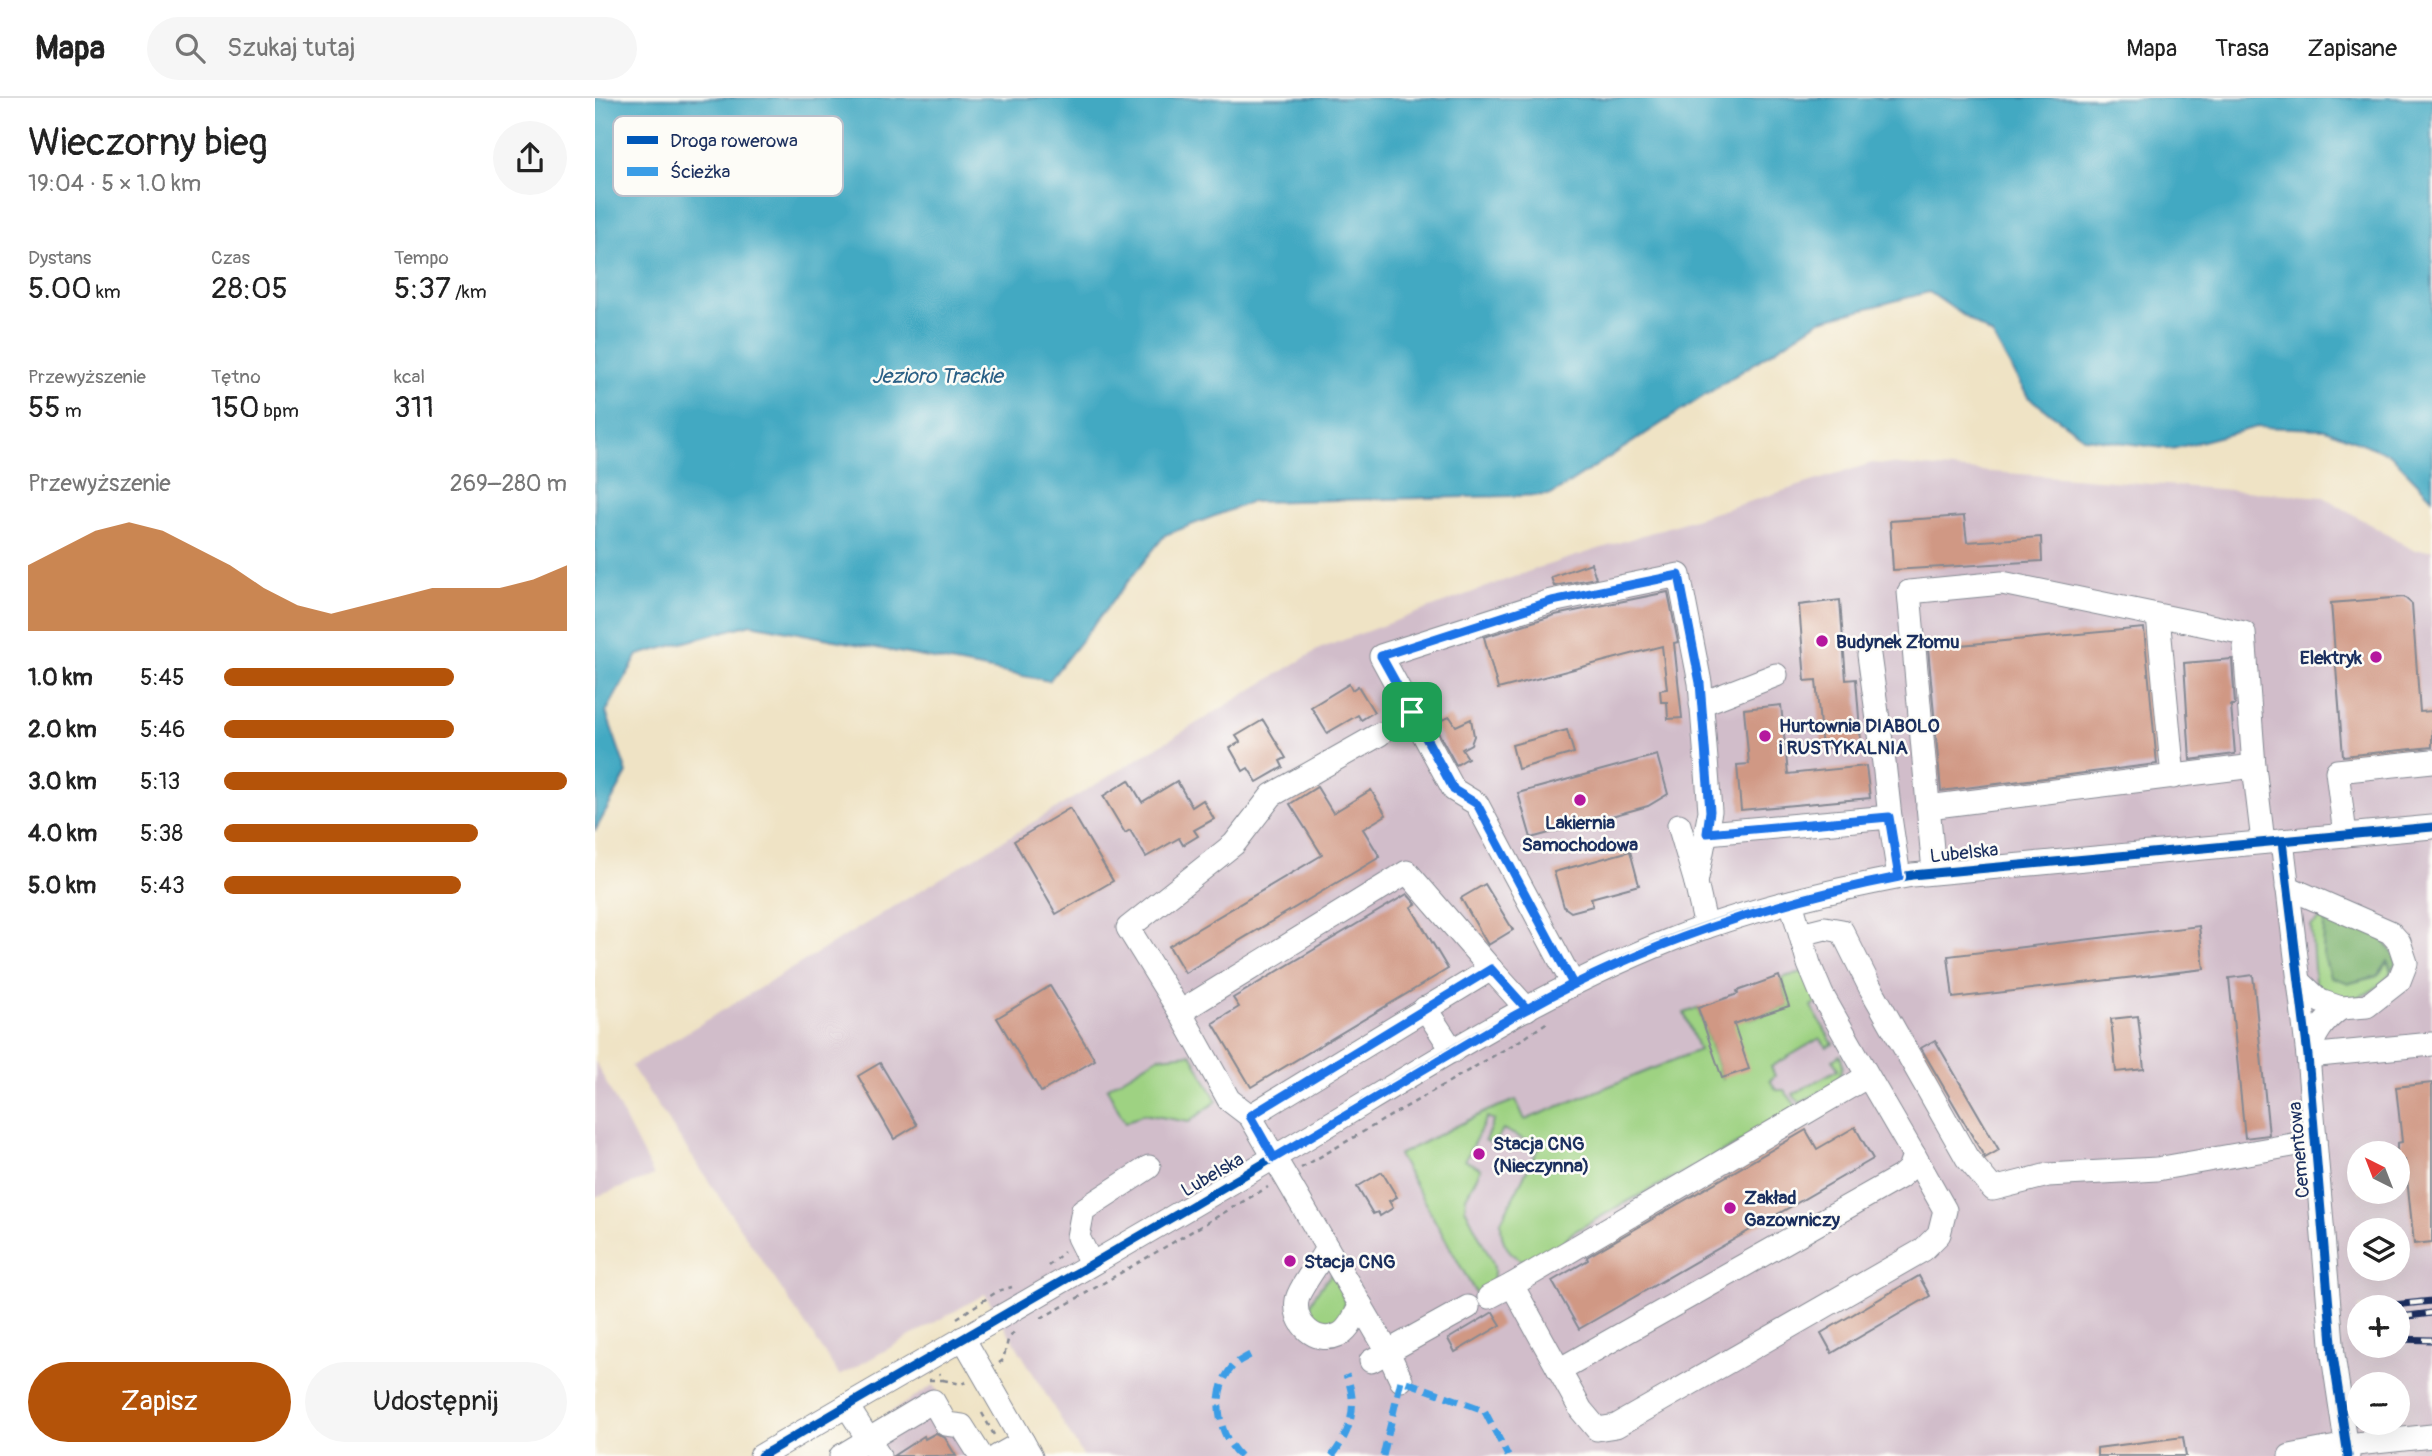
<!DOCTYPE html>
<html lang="pl">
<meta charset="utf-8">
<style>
body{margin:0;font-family:Pangolin,sans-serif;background:#f6f6f6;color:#222;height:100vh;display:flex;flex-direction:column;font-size:26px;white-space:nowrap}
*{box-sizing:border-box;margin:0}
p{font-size:23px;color:#767676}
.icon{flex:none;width:38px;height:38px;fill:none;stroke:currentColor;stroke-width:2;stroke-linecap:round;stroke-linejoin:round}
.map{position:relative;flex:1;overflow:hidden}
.details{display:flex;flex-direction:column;background:#fff;width:595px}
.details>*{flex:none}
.needle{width:46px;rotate:318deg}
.tools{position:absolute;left:1752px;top:1043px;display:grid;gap:14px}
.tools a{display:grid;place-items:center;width:63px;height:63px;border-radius:50%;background:#fff;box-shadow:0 7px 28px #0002;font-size:35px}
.pin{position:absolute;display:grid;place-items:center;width:60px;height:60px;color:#fff;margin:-30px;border-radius:14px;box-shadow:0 4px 10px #0006}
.round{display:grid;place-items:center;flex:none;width:74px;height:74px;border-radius:37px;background:#f6f6f6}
.summary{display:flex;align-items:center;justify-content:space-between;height:119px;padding:0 28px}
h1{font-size:38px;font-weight:600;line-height:52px}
.stats{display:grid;grid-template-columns:repeat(3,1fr);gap:10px;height:119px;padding:7px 28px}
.stats div{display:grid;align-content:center}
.stats b{font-size:30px;font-weight:600}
.stats small{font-size:19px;font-weight:400}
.stats p{font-size:19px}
.chart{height:196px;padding:14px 28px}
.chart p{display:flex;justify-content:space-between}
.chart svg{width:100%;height:126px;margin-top:7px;fill:#b45309;opacity:.7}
.cta{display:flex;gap:14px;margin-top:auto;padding:14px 28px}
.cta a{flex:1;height:80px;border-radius:42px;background:#b45309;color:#fff;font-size:28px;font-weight:600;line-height:80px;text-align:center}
.cta a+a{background:#f6f6f6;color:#222}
ul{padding:0 28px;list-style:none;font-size:23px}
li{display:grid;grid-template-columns:112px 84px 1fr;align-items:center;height:52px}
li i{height:18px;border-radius:9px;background:#b45309}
header{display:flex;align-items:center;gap:42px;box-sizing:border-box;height:98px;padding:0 35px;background:#fff;border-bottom:2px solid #e0e0e0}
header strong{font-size:33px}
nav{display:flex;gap:38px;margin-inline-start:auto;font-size:24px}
.search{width:490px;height:63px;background:#f6f6f6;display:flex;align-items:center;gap:18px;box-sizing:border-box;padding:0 24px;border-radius:38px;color:#767676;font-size:26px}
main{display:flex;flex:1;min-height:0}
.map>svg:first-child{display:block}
.industrial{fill:#d1bdca;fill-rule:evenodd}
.green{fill:#9ed282;stroke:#5c8070;stroke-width:2}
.forest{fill:#7eb470;stroke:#4c7267;stroke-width:2}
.water{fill:#42a9c2;stroke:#2e6c90;stroke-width:2}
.building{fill:#d09884}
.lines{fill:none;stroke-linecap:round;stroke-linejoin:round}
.minor-casing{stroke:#858992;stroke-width:25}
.path{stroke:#858992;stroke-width:2.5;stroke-dasharray:5 5;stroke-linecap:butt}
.minor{stroke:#fff;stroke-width:23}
.rail-casing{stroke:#1b2f5e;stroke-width:7}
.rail{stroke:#fdfcf7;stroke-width:4.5;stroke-dasharray:13;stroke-linecap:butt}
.quiet{stroke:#3b9de6;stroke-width:7;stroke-dasharray:14 7;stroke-linecap:butt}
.cycleway-casing{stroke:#fdfcf7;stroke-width:13}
.cycleway{stroke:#0057b8;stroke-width:9}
.route-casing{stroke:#fff;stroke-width:14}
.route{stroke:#1a73e8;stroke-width:9}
.poi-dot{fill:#b5179e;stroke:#fdfcf7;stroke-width:2.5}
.labels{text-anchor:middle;stroke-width:5;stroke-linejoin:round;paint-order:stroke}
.poi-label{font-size:19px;font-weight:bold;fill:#1b2f5e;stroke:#fdfcf7;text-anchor:start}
.street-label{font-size:19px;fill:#1b2f5e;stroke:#fdfcf7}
.water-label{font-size:21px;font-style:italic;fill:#2b6086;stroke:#fdfcf7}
.key{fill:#fdfcf7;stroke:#b9bec9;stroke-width:2}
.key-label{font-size:19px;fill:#1b2f5e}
</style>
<header>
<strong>Mapa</strong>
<div class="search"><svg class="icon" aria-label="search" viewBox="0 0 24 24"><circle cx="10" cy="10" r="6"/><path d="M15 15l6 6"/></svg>Szukaj tutaj</div>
<nav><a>Mapa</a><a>Trasa</a><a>Zapisane</a></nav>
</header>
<main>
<section class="details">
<div class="summary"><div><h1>Wieczorny bieg</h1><p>19:04 · 5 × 1.0 km</p></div><a class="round"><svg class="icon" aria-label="share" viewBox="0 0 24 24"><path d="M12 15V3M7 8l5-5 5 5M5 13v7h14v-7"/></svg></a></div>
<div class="stats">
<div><p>Dystans</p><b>5.00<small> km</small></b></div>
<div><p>Czas</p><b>28:05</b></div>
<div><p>Tempo</p><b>5:37<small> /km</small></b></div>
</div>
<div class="stats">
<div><p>Przewyższenie</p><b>55<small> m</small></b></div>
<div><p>Tętno</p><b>150<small> bpm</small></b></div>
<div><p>kcal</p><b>311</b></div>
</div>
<div class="chart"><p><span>Przewyższenie</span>269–280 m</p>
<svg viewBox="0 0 160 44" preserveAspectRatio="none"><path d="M0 44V21L10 15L20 9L30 6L40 9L50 15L60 21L70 29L80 35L90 38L100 35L110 32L120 29L130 29L140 29L150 26L160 21V44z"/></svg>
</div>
<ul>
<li><b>1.0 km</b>5:45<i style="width:67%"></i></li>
<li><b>2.0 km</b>5:46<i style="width:67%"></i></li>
<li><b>3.0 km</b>5:13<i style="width:100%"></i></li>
<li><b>4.0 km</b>5:38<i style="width:74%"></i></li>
<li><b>5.0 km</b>5:43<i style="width:69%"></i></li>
</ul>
<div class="cta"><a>Zapisz</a><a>Udostępnij</a></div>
</section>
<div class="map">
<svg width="1837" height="1358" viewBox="0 0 1837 1358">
<rect width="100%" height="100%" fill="#fdfcf7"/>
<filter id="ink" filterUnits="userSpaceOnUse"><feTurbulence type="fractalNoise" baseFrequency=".0143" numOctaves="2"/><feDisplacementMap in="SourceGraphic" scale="14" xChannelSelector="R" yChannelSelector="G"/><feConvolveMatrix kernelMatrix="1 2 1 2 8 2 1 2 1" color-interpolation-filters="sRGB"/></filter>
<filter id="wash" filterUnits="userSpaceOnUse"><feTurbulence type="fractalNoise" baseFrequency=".00686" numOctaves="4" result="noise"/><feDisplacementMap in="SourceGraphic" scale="28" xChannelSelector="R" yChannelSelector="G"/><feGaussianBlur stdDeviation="1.57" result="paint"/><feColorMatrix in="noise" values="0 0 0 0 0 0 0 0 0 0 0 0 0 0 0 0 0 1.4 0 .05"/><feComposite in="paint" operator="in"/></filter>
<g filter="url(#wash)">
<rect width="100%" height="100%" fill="#efe3c5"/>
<g class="industrial">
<path d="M1277,365l452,34 89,53h19v906h-1349l-98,-162 -145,82 -209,-310 688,-417 219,-81zM1764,1055h38v39h-38zM1764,1132h38v39h-38zM1764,1209h38v39h-38zM1764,1286h38v39h-38z"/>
<path d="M0,963l59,115 -59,21z"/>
<path d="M339,1287l45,71h-159z"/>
</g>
<g class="green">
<path d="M1725,821l43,12 -13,52 27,-7 12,-15 3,10c-13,18 -34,33 -58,25 -7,-2 -13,-9 -19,-13l-4,-57z"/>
<path d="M1211,873l12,31 -7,4 22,38 -6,3 -7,-9 -49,29 4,9 -5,4 6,10h8l16,21 -177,93 -51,29 -14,16 -29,15c-20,-9 -29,-20 -28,-43l38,-74 -36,-18 -9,16 -9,-5 9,-20 -7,-3 -22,43 16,9 -15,28 -1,11 28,55c4,16 -3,24 -14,36l-81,-144 89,-44 29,-11 9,20 174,-70 -15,-37 14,-5 24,70 11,-57 16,-2 39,-13 -7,-28z"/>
<path d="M596,956l26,47 -28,21 -46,-8 -18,9 -18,-35 51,-31z"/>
<path d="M1245,957c12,26 -22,38 -40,48l-7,-9 45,-25 -5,-9z"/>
<path d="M737,1175c13,25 19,29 3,55h-17c-18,-24 -1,-35 14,-55z"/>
</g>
<path class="forest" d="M1729,825l52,10 12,12 9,16 -5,10 -4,-10 -11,15 -27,7 -20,-6 -7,-24z"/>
<path class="water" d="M0,0h1837v400l-42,-44 -65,-25 -68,-2 -85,22 -87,-11 -57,-41 -36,-62 -63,-43 -108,28 -270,175 -300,7 -86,33 -116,146 -298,-57 -113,31 -32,57 21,61 -32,58z"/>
<g id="blocks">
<g class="building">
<path d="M1369,418l3,26 74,-5 1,24 -149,9 -3,-49z"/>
<path d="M996,465l5,15 -42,8 -3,-9z"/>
<path d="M1073,494l10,50 -4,1 8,75 -14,1 -1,-17h-6l-1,-12 7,-1 -5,-43 -164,43 -14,-52 71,-22z"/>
<path d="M1809,499l8,7 8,108 12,-1v36l-89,9 -12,-153z"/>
<path d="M1245,502l6,80 10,-1 5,64 -39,6 -6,-69 -11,1 -6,-76z"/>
<path d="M1549,530l13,136 -216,27 -13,-143z"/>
<path d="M1637,561l3,46h-4l4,49 -45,6 -6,-97z"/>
<path d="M754,586l3,6 6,-4 16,26 -13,8 -3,-5 -31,18 -16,-26z"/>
<path d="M1186,607l7,69 78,-8 4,32 -129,12 -4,-45 12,-1 -5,-55z"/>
<path d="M855,619l6,9 15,-7 3,17 -3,8 -9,5 6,9 -12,7 -23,-42z"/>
<path d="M668,622l23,38 -6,3 3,6 -26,15 -9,-14 -5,3 -13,-23 10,-6 -4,-6z"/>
<path d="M972,632l7,23 -56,16 -6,-24z"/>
<path d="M1062,657l11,39 -20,12 -117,32 -13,-45z"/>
<path d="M534,682l13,22 35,-21 15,26 11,-7 11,19 -20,11 4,6 -15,9 -4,-7 -33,19 -16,-27 -5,3 -22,-37z"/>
<path d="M722,689l16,26 38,-23 15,25 -23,14 17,28 -195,116 -16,-27 153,-91 -32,-51z"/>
<path d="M475,710l43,73 -57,33 -42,-73z"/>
<path d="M1035,753l9,34 -48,13 2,8 -22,6 -7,-5 -10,-35z"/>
<path d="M890,786l28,46 -25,15 -27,-47z"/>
<path d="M812,796l9,10 -5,3 37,62 -197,118 -38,-64 26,-16 -6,-9z"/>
<path d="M1604,828l5,43 -251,29 -5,-42z"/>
<path d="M1658,877l16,160 -24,3 -16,-160z"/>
<path d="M1184,878l10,30 -55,18 15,45 -27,9 -24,-70 40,-14 -1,-3z"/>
<path d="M455,888l45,74 -54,32 -44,-74z"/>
<path d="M1543,918l6,53 -28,3 -5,-53z"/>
<path d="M1340,942l64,110 -14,8 -64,-110z"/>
<path d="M285,965l37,62 -23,14 -36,-63z"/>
<path d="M1837,985v159l-18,2 -9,-84 -8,1v-18l5,-1 -6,-55z"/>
<path d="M1260,1029l18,32 -294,170 -27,-48 36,-21 -1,-3 219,-127 11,19z"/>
<path d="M787,1074l15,25 -8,4 4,7 -13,8 -2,-4 -5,2 -16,-27z"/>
<path d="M1324,1178l11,20 -98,57 -11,-20z"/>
<path d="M898,1214l8,13 -46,27 -7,-13z"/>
<path d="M341,1335l9,5 11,18h-63l31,-20 1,3z"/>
<path d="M1588,1339l3,19h-89v-8z"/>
</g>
</g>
</g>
<g filter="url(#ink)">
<use href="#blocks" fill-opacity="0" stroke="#858992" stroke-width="2"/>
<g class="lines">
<defs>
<g id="minor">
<path d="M1563,518l15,161"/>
<path d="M1274,557l15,108 6,54"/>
<path d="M1106,606l75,-29"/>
<path d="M785,636l-108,61 -38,49 -106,84 52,84 49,88 21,16 138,236 13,28"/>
<path d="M1333,709l326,-41"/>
<path d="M1084,727l17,58 10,44"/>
<path d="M1112,735l183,-16 9,60"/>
<path d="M1750,737l-8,-64 95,-10"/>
<path d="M1687,743l26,215 25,299 15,101"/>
<path d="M1339,774l-25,-280 93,-9 242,50 10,133 9,76"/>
<path d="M1692,789l103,45 9,10 7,21 -7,18 -32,25 -26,2 -21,-7 -22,-21"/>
<path d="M1196,804l18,62 13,31 46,81 -356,209 47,85 341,-193 9,-8 5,-14 -46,-79"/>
<path d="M1206,836l24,-6 17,3 28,56 97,171 26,31 55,-14 109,-6 158,-28"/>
<path d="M978,886l-96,-180 -23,-14 -73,-134 170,-55 128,-26 21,108 10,128 -14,72"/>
<path d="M830,910l28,43"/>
<path d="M1746,910c-18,13 -27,26 -33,48l124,-12"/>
<path d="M585,914l227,-140 84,97"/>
<path d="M655,1018l241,-147 36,40"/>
<path d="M732,1150c-6,12 -29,42 -30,52 -4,24 19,45 41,35 11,-4 17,-20 23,-30"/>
<path d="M496,1165l-13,-26 5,-27 66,-43"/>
<path d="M894,1199l23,-12"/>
<path d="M368,1240l68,118"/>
<path d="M776,1263l97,-54"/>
<path d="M964,1272l22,40 16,19 19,-3 307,-176 16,-16 6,-24 -31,-55"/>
<path d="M252,1308l32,50"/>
<path d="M166,1358c170,-100 342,-197 512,-298 131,-77 258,-163 400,-219 76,-30 158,-49 239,-64l520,-48"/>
<path d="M246,1358l92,-55 13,23 16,2 19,30"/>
<path d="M403,1358l25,-14"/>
<path d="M1695,1358l57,-11 85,-9"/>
</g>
</defs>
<use href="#minor" class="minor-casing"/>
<g class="path">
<path d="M706,1070l225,-131 20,-14 1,-3"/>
<path d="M453,1168l16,-14"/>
<path d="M362,1220l41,-27 14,-4"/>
<path d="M446,1220l28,-15 199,-116"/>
<path d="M404,1265l4,-3 5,-20 6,-8"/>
<path d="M334,1282h14l-4,-7"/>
<path d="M348,1282l18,4 5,-2"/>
<path d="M387,1315l12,22"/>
</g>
<use href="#minor" class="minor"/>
<defs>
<g id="rail">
<path d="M1789,1208l48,-5"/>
<path d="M1805,1219l32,-4"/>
<path d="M1802,1241l35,1"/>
</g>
</defs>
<use href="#rail" class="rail-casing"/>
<use href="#rail" class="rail"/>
<g class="quiet">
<path d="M645,1358c-23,-22 -30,-65 -7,-90 5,-5 13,-9 19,-12"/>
<path d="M737,1358c19,-24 27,-52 14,-81"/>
<path d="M788,1358l18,-76 83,30 24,46"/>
</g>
<defs>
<g id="cycleway">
<path d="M1687,743l26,215 25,299 15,101"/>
<path d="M166,1358c170,-100 342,-197 512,-298 131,-77 258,-163 400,-219 76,-30 158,-49 239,-64l520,-48"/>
</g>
</defs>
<use href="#cycleway" class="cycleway-casing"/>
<use href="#cycleway" class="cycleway"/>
</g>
</g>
<g class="lines" filter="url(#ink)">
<defs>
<path id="route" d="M817,614l42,78 23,14 96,180 -61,33 -238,141 -24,-42 241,-147 36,40c118,-65 239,-106 372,-132l-10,-60 -182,16 3,-22 -10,-128 -21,-108 -127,26 -171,55 31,56"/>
</defs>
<use href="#route" class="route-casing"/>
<use href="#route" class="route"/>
</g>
<g class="poi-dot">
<circle cx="1227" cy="543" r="7"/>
<circle cx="1781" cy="559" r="7"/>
<circle cx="1170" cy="638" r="7"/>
<circle cx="985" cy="702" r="7"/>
<circle cx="884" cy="1056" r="7"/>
<circle cx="1135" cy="1110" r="7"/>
<circle cx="695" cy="1163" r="7"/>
</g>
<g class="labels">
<g class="poi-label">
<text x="1241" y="550">Budynek Złomu</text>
<text x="1767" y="566" text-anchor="end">Elektryk</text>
<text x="1184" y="634">Hurtownia DIABOLO<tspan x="1184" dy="22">i RUSTYKALNIA</tspan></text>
<text x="985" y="731" text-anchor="middle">Lakiernia<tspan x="985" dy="22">Samochodowa</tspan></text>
<text x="898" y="1052">Stacja CNG<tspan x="898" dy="22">(Nieczynna)</tspan></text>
<text x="1149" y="1106">Zakład<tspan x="1149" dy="22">Gazowniczy</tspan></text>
<text x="709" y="1170">Stacja CNG</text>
</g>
<g class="street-label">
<text transform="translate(1369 754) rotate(-6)" y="7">Lubelska</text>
<text transform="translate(1703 1052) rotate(-95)" y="7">Cementowa</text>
<text transform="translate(617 1076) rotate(-30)" y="7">Lubelska</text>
</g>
<g class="water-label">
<text x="342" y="285">Jezioro Trackie</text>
</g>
</g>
<rect x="18" y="18" width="230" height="80" rx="10" class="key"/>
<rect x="32" y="38" width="31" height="8" fill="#0057b8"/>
<rect x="32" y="69" width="31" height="9" fill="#3b9de6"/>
<g class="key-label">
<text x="75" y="49">Droga rowerowa</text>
<text x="75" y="80">Ścieżka</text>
</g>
</svg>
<div class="tools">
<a><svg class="needle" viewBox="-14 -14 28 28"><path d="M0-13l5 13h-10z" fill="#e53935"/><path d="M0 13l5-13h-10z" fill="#767676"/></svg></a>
<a><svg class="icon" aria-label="layers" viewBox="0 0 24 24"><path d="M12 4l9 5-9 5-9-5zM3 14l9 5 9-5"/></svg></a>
<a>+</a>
<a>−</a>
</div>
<div class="pin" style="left:817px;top:614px;background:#1e9e55"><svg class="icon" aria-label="arrive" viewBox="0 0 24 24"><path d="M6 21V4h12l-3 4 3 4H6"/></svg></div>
</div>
</main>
